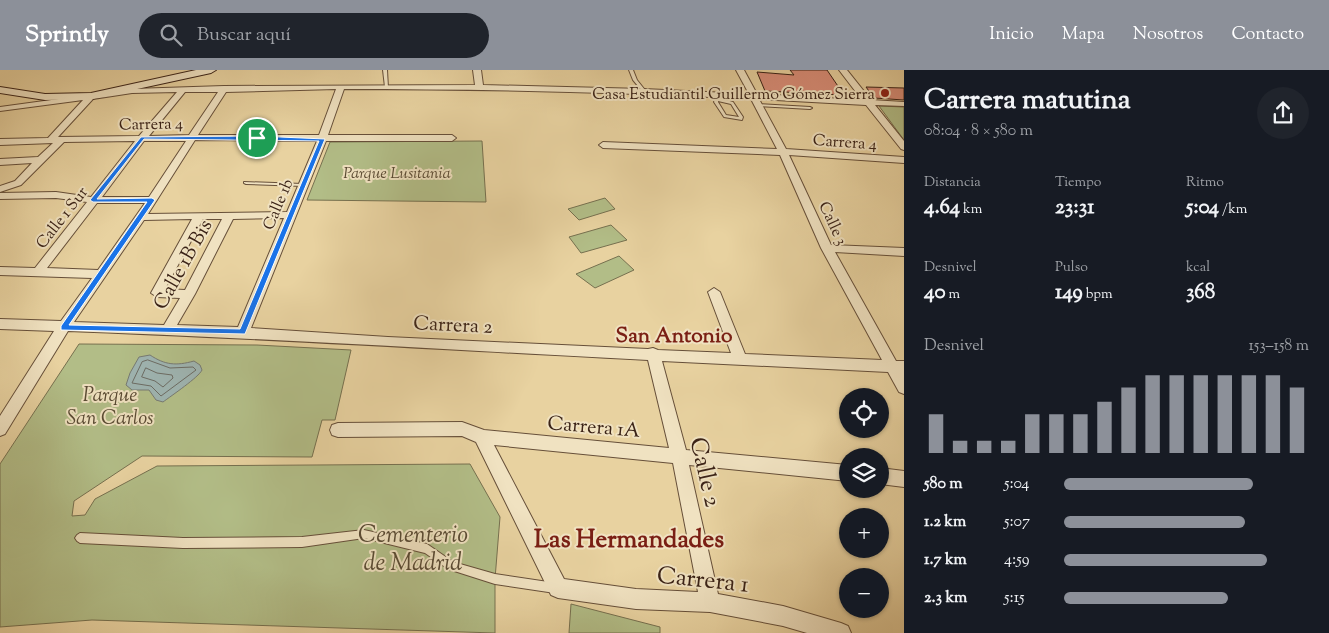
<!DOCTYPE html>
<html lang="es">
<meta charset="utf-8">
<style>
body{margin:0;font-family:"Sorts Mill Goudy",serif;background:#20242c;color:#f1f3f6;height:100vh;display:flex;flex-direction:column;font-size:19px;white-space:nowrap}
*{box-sizing:border-box;margin:0}
p{font-size:16px;color:#9ea1a6}
.icon{flex:none;width:28px;height:28px;fill:none;stroke:currentColor;stroke-width:2;stroke-linecap:round;stroke-linejoin:round}
.map{position:relative;flex:1;overflow:hidden}
.panel{display:flex;flex-direction:column;background:#171b24;width:425px}
.panel>*{flex:none}
.buttons{position:absolute;left:839px;top:318px;display:grid;gap:10px}
.buttons a{display:grid;place-items:center;width:50px;height:50px;border-radius:50%;background:#171b24;box-shadow:0 1px 4px #0004;font-size:25px}
.pin{position:absolute;display:grid;place-items:center;width:42px;height:42px;color:#fff;margin:-21px;border:2px solid #fff;border-radius:50%;box-shadow:0 1px 5px #0007}
.round{display:grid;place-items:center;flex:none;width:52px;height:52px;border-radius:26px;background:#20242c}
.overview{display:flex;align-items:center;justify-content:space-between;height:85px;padding:0 20px}
h1{font-size:28px;font-weight:700;line-height:38px}
.stats{display:grid;grid-template-columns:repeat(3,1fr);gap:8px;height:85px;padding:5px 20px}
.stats div{display:grid;align-content:center}
.stats b{font-size:21px;font-weight:700}
.stats small{font-size:14px;font-weight:400}
.stats p{font-size:14px}
.chart{height:140px;padding:10px 20px}
.chart p{display:flex;justify-content:space-between}
.chart svg{width:100%;height:90px;margin-top:5px;stroke:#8c9099;stroke-width:6}
ul{padding:0 20px;list-style:none;font-size:16px}
li{display:grid;grid-template-columns:80px 60px 1fr;align-items:center;height:38px}
li i{height:12px;border-radius:6px;background:#8c9099}
header{display:flex;align-items:center;gap:30px;box-sizing:border-box;height:70px;padding:0 25px;background:#8c9099;color:#fff}
header strong{font-size:24px}
nav{display:flex;gap:28px;margin-inline-start:auto;font-size:18px}
.search{width:350px;height:45px;background:#20242c;display:flex;align-items:center;gap:12px;box-sizing:border-box;padding:0 18px;border-radius:28px;color:#9ea1a6;font-size:19px}
main{display:flex;flex:1;min-height:0}
.map>svg:first-child{display:block}
.green{fill:#b2bd87;stroke:#76704f}
.water{fill:#9eb4b1;stroke:#767a73}
.lines{fill:none;stroke-linecap:round;stroke-linejoin:round}
.shore{stroke:#6c6c64;stroke-width:1}
.building{fill:#d98e79;stroke:#3b2317}
.lane-casing{stroke:#664f39;stroke-width:2}
.street-casing{stroke:#664f39;stroke-width:2}
.secondary-casing{stroke:#3b2317;stroke-width:2}
.lane{fill:#f0e2c1;fill-rule:evenodd}
.street{fill:#f0e2c1;fill-rule:evenodd}
.secondary{fill:#f0e2c1;fill-rule:evenodd}
.route{fill:#1a73e8;stroke:#fff;fill-rule:evenodd}
.poi-dot{fill:#8f2418;stroke:#f0e2c1;stroke-width:2}
.labels{text-anchor:middle;stroke-width:4;stroke-linejoin:round;paint-order:stroke}
.far-poi-label{font-size:16px;fill:#3b2317;stroke:#f0e2c1;text-anchor:end}
.far-street-label{font-size:16px;fill:#3b2317;stroke:#f0e2c1}
.far-park-label{font-size:16px;font-style:italic;fill:#594a33;stroke:#f0e2c1}
.street-label{font-size:20px;fill:#3b2317;stroke:#f0e2c1}
.park-label{font-size:20px;font-style:italic;fill:#594a33;stroke:#f0e2c1}
.neighbourhood-label{font-size:21px;font-weight:bold;fill:#7a1f14;stroke:#f0e2c1}
.near-street-label{font-size:24px;fill:#3b2317;stroke:#f0e2c1}
.near-park-label{font-size:24px;font-style:italic;fill:#594a33;stroke:#f0e2c1}
.near-neighbourhood-label{font-size:25px;font-weight:bold;fill:#7a1f14;stroke:#f0e2c1}
</style>
<header>
<strong>Sprintly</strong>
<div class="search"><svg class="icon" aria-label="search" viewBox="0 0 24 24"><circle cx="10" cy="10" r="6"/><path d="M15 15l6 6"/></svg>Buscar aquí</div>
<nav><a>Inicio</a><a>Mapa</a><a>Nosotros</a><a>Contacto</a></nav>
</header>
<main>
<div class="map">
<svg width="904" height="563" viewBox="0 0 904 563">
<rect width="100%" height="100%" fill="#e8d2a0"/>
<filter id="stains"><feTurbulence type="fractalNoise" baseFrequency=".004" numOctaves="4"/><feColorMatrix values="0 0 0 0 .2 0 0 0 0 .09 0 0 0 0 .02 0 0 0 .5 -.17"/></filter>
<radialGradient id="worn" r=".72"><stop offset=".6" stop-color="#630" stop-opacity="0"/><stop offset="1" stop-color="#630" stop-opacity=".3"/></radialGradient>
<g class="green">
<path d="M879,36l25,1v33z"/>
<path d="M482,71l4,61 -179,-2 23,-58z"/>
<path d="M605,128l10,11 -36,11 -11,-11z"/>
<path d="M611,155l16,15 -46,13 -12,-16z"/>
<path d="M619,186l15,14 -39,18 -19,-14z"/>
<path d="M79,274l178,1 94,5 -16,70h-13l-10,37 -170,-1 -68,45 -2,15 13,-1 10,-16 62,-33 313,-2 30,53 -5,62v54l-403,-13 -92,7v-163z"/>
<path d="M571,534l89,23v6h-91z"/>
</g>
<path class="water" d="M150,285c15,10 26,11 44,6l6,4 2,5c-3,7 -31,26 -39,32l-7,-2 -7,-10h-17l-6,-5 4,-12 9,-16z"/>
<g class="lines">
<g class="shore">
<path d="M148,290l22,8 23,-1 3,3 -35,26 -10,-10 -19,-3 10,-21z"/>
<path d="M146,298l11,5 15,2 1,3 -10,9 -8,-6 -13,-4z"/>
</g>
</g>
<g class="building">
<path d="M790,0h37l17,25 -79,-4 -8,-19 37,3z"/>
<path d="M866,17l38,1v12l-30,-2z"/>
</g>
<g class="lines">
<defs>
<g id="lane">
<path d="M383,0h4l1,18 -3,-1z"/>
<path d="M629,0h4l4,10 8,10v2h-2l-10,-12z"/>
<path d="M714,23h2l3,5 14,4 10,15 -1,3 -18,-3 -10,-15 1,-3zM718,31l13,3 8,13 -13,-2 -8,-13z"/>
<path d="M757,34l53,3 2,1 -2,1 -52,-3h-1z"/>
<path d="M244,112l59,2 2,1 -2,1 -57,-2 -2,-1z"/>
<path d="M364,460l63,14 26,18 42,12 60,9 3,2 2,3 -2,3 -3,2 -60,-9 -47,-15 -23,-16 -61,-15 -62,9 -119,1 -103,-5 -3,-2 -2,-3 2,-3 3,-2 103,5 119,-1z"/>
</g>
<g id="street">
<path d="M473,0h8l2,15 161,4 105,5 -13,-24h8l13,24 105,6 -23,-30h8l24,30 33,2v4l-29,-1 29,36v9l-3,-1 -35,-44 -107,-6 27,50 118,8v6l-115,-8 42,90 73,3v8l-69,-4 61,109h8v33l-5,-2 -11,-20 -226,-11 24,89 162,15v16l-159,-16 29,129 65,12 58,17 7,3 3,7h-44l-24,-7 -73,-14 -74,-3 -78,-11 -7,-3 -75,-153 -14,-6 -124,1 -6,-2 -2,-5 2,-5 6,-2 124,-1 22,8 185,18 -21,-88c-194,-10 -387,-22 -580,-29l-63,103 -5,2v-20l54,-85 -54,-2v-10l61,2 31,-43 -92,-3v-8l35,1 52,-66 -31,-4 -56,1v-6l56,-1 35,5 44,-56 -71,1 -43,43 -21,7v-6l15,-5 17,-18 -32,2v-6l38,-2 15,-14 -53,2v-6l48,-1 35,-38 -83,11v-4l132,-18 92,-3 251,-1zM336,19l-17,46h-121l28,-43zM344,19c136,0 271,3 407,10l26,50 -174,-7 -4,3 4,3 177,7 41,93 61,112 -137,-6 -25,-62 -6,-4 -6,4 23,61 -73,-3 -5,-2 -5,1 -260,-12 -137,-9 75,-187h126l4,-3 -4,-3h-124zM177,22l-38,44 -81,1 35,-38 39,-6zM185,22h33l-29,43 -40,1zM195,70l122,1 -30,71 -139,2zM144,71h42l-37,56h-47zM97,133h48l-47,67 -51,-2zM284,148l-46,109 -61,-2 18,-31 38,-75zM192,149l-41,74 6,4 23,1 -16,27 -90,-3 70,-102zM203,149h19l-37,71 -20,-1zM494,375l179,18 25,129 -62,-3 -72,-10z"/>
<path d="M880,398l24,3v16l-24,-3z"/>
</g>
<path id="secondary" d="M196,0h20l-5,3 -120,26 -46,1 -45,-7v-6l45,7 46,-1z"/>
</defs>
<use href="#lane" class="lane-casing"/>
<use href="#street" class="street-casing"/>
<use href="#secondary" class="secondary-casing"/>
<use href="#lane" class="lane"/>
<use href="#street" class="street"/>
<use href="#secondary" class="secondary"/>
</g>
<path class="route" d="M257,66l68,3 -80,195 -184,-4v-4l86,-124h-54l-3,-2 51,-63zM144,69l175,2 -79,188 -171,-4 86,-125 -3,-2 -55,1z"/>
<circle class="poi-dot" cx="885" cy="23" r="5"/>
<g class="labels">
<g class="far-poi-label">
<text x="875" y="29">Casa Estudiantil Guillermo Gómez Sierra</text>
</g>
<g class="far-street-label">
<text transform="translate(151 53) rotate(-1)" y="6">Carrera 4</text>
<text transform="translate(845 71) rotate(4)" y="6">Carrera 4</text>
<text transform="translate(277 134) rotate(-67)" y="6">Calle 1b</text>
<text transform="translate(61 147) rotate(-52)" y="6">Calle 1 Sur</text>
<text transform="translate(834 153) rotate(65)" y="6">Calle 3</text>
</g>
<g class="far-park-label">
<text x="397" y="108">Parque Lusitania</text>
</g>
<g class="street-label">
<text transform="translate(182 194) rotate(-61)" y="7">Calle 1B Bis</text>
<text transform="translate(453 254) rotate(3)" y="7">Carrera 2</text>
<text transform="translate(594 356) rotate(5)" y="7">Carrera 1A</text>
</g>
<g class="park-label">
<text x="110" y="331">Parque<tspan x="110" dy="23">San Carlos</tspan></text>
</g>
<g class="neighbourhood-label">
<text x="674" y="272">San Antonio</text>
</g>
<g class="near-street-label">
<text transform="translate(706 402) rotate(77)" y="8">Calle 2</text>
<text transform="translate(703 509) rotate(6)" y="8">Carrera 1</text>
</g>
<g class="near-park-label">
<text x="413" y="472">Cementerio<tspan x="413" dy="28">de Madrid</tspan></text>
</g>
<g class="near-neighbourhood-label">
<text x="629" y="477">Las Hermandades</text>
</g>
</g>
<rect width="100%" height="100%" filter="url(#stains)"/>
<rect width="100%" height="100%" fill="url(#worn)"/>
</svg>
<div class="buttons">
<a><svg class="icon" aria-label="locate" viewBox="0 0 24 24"><circle cx="12" cy="12" r="6"/><path d="M12 2v4M12 18v4M2 12h4M18 12h4"/></svg></a>
<a><svg class="icon" aria-label="layers" viewBox="0 0 24 24"><path d="M12 4l9 5-9 5-9-5zM3 14l9 5 9-5"/></svg></a>
<a>+</a>
<a>−</a>
</div>
<div class="pin" style="left:257px;top:68px;background:#1e9e55"><svg class="icon" aria-label="arrive" viewBox="0 0 24 24"><path d="M6 21V4h12l-3 4 3 4H6"/></svg></div>
</div>
<section class="panel">
<div class="overview"><div><h1>Carrera matutina</h1><p>08:04 · 8 × 580 m</p></div><a class="round"><svg class="icon" aria-label="share" viewBox="0 0 24 24"><path d="M12 15V3M7 8l5-5 5 5M5 13v7h14v-7"/></svg></a></div>
<div class="stats">
<div><p>Distancia</p><b>4.64<small> km</small></b></div>
<div><p>Tiempo</p><b>23:31</b></div>
<div><p>Ritmo</p><b>5:04<small> /km</small></b></div>
</div>
<div class="stats">
<div><p>Desnivel</p><b>40<small> m</small></b></div>
<div><p>Pulso</p><b>149<small> bpm</small></b></div>
<div><p>kcal</p><b>368</b></div>
</div>
<div class="chart"><p><span>Desnivel</span>153–158 m</p>
<svg viewBox="0 0 160 44" preserveAspectRatio="none"><path d="M5 44V25M15 44V38M25 44V38M35 44V38M45 44V25M55 44V25M65 44V25M75 44V19M85 44V12M95 44V6M105 44V6M115 44V6M125 44V6M135 44V6M145 44V6M155 44V12"/></svg>
</div>
<ul>
<li><b>580 m</b>5:04<i style="width:77%"></i></li>
<li><b>1.2 km</b>5:07<i style="width:74%"></i></li>
<li><b>1.7 km</b>4:59<i style="width:83%"></i></li>
<li><b>2.3 km</b>5:15<i style="width:67%"></i></li>
</ul>
</section>
</main>
